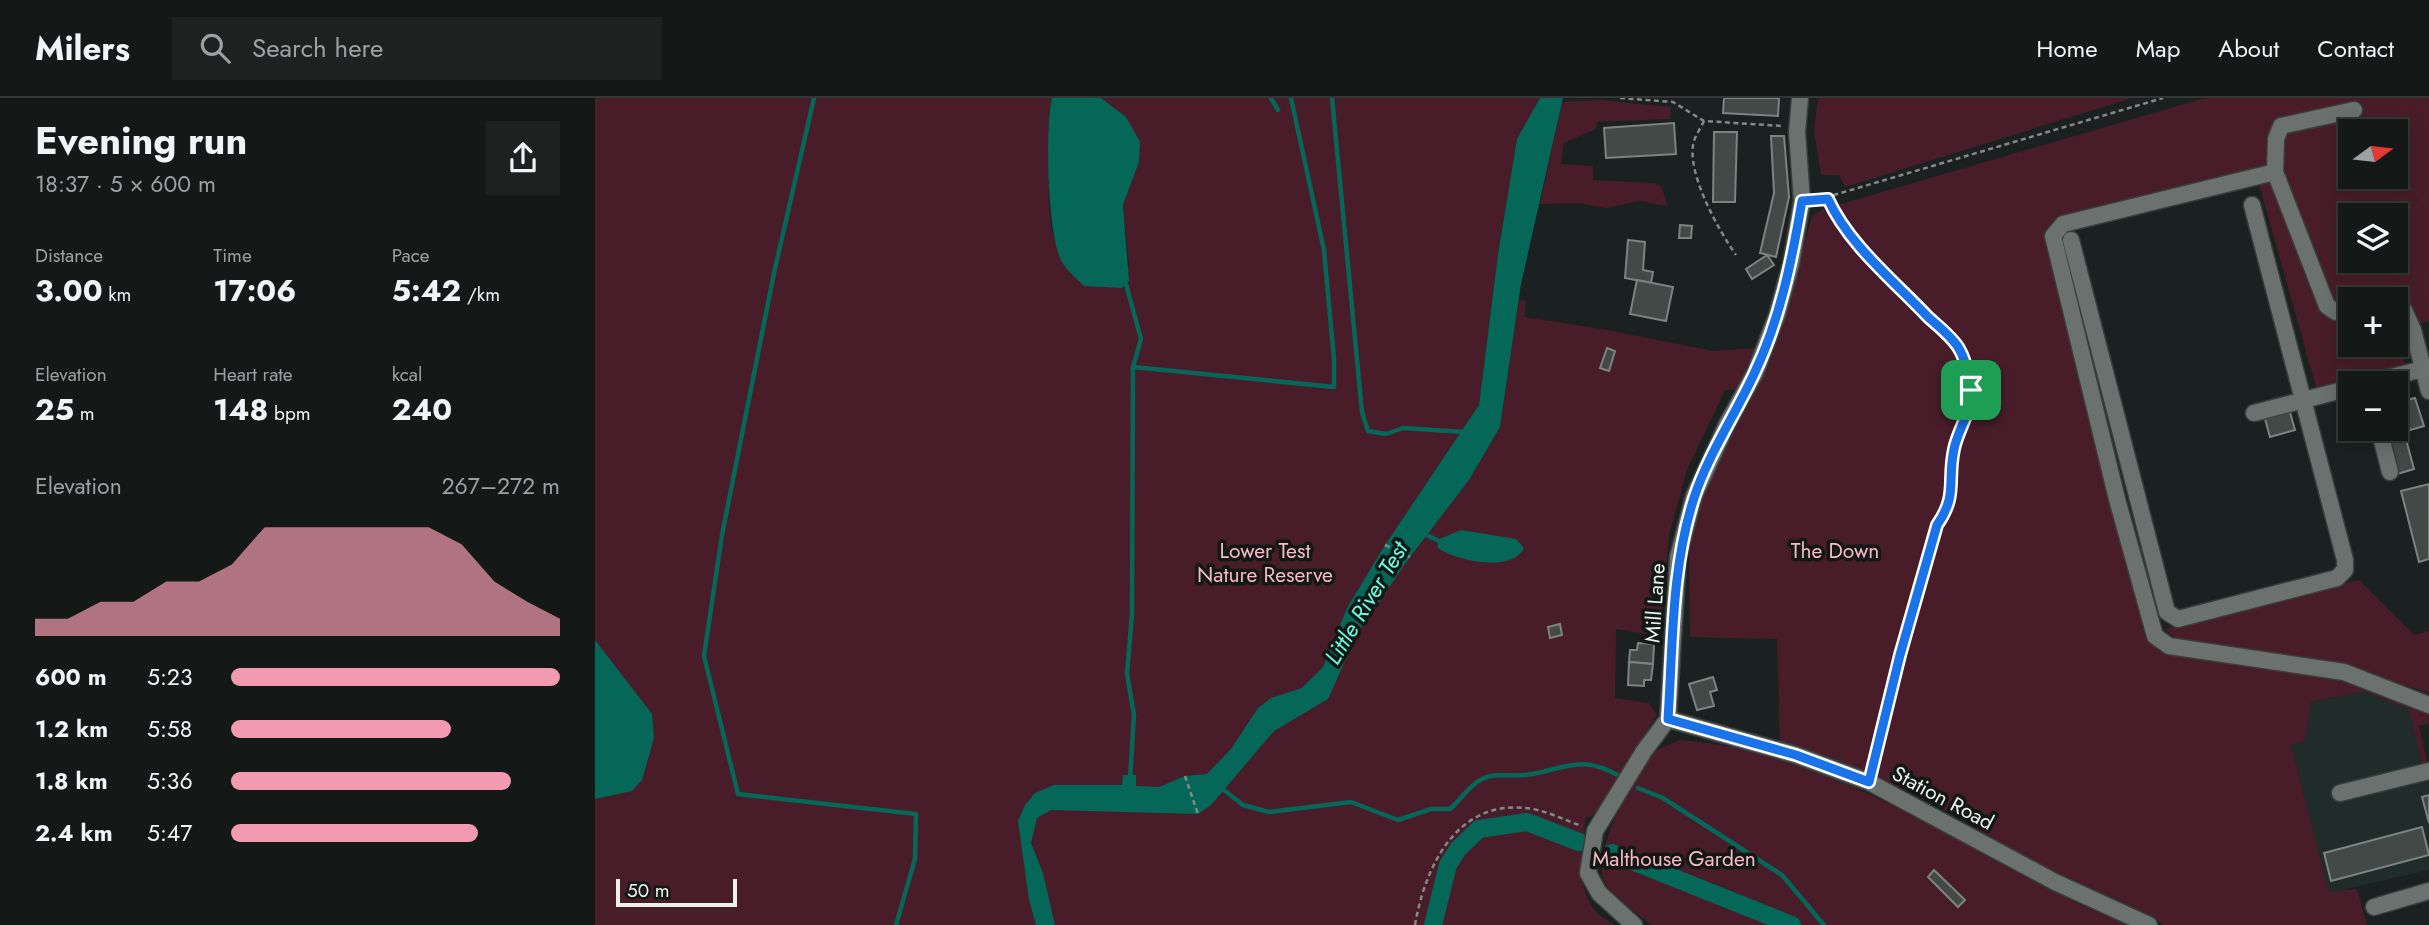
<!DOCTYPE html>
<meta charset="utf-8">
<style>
body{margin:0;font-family:Jost,sans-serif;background:#1d2221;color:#f1f3f6;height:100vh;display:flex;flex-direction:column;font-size:26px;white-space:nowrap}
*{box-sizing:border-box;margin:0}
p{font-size:23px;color:#9da0a2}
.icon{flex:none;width:38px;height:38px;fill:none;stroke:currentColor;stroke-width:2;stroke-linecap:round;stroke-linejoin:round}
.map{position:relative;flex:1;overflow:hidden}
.details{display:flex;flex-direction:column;background:#141918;width:595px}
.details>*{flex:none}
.needle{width:46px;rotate:75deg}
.tools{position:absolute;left:1743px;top:21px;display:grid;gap:14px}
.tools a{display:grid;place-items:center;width:70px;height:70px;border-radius:0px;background:#141918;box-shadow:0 4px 18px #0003,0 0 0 2px #333837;font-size:35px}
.scale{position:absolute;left:21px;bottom:18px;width:121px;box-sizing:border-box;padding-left:7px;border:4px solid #ecf0ef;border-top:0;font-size:19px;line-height:24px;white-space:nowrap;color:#ecf0ef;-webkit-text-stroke:5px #121816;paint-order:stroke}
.pin{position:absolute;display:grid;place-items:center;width:60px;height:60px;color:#fff;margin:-30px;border-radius:14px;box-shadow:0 4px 10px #0006}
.round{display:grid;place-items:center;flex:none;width:74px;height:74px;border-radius:0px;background:#1d2221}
.headline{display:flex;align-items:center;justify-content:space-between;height:119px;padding:0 35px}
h1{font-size:38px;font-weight:700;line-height:52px}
.metrics{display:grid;grid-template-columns:repeat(3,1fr);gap:10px;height:119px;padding:7px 35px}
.metrics div{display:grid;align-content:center}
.metrics b{font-size:30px;font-weight:700}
.metrics small{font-size:19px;font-weight:400}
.metrics p{font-size:19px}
.chart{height:196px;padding:14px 35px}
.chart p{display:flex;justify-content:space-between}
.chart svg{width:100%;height:126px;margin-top:7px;fill:#f29aaf;opacity:.7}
ul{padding:0 35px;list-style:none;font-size:23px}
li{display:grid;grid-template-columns:112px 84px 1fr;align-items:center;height:52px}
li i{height:18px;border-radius:9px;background:#f29aaf}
header{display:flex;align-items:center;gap:42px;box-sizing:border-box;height:98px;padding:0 35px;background:#141918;border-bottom:2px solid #333837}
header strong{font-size:33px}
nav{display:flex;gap:38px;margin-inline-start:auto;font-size:24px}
.search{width:490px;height:63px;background:#1d2221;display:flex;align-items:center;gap:18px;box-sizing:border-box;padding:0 24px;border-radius:0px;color:#9da0a2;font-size:26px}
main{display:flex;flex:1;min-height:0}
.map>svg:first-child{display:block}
.built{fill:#1f2c29}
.green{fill:#481d29;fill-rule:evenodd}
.water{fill:#046758}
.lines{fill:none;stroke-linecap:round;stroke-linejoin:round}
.stream{stroke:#046758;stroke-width:4.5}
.canal{stroke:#046758;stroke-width:18}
.building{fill:#424947;stroke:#7c8381;stroke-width:2}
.minor-casing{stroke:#393d3c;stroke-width:19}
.path{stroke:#848988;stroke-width:2.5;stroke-dasharray:5 3.5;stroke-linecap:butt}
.minor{stroke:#6a716f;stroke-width:16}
.route-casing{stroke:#fff;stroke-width:14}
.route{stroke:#1a73e8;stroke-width:9}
.labels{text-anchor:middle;stroke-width:7;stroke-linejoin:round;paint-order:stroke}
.park-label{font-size:21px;fill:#fbb8c7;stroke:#121816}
.street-label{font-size:21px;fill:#ecf0ef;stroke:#121816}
.water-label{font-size:23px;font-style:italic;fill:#6afee1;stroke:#121816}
</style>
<header>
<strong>Milers</strong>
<div class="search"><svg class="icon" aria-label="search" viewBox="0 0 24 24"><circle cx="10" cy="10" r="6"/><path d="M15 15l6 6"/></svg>Search here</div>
<nav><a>Home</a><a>Map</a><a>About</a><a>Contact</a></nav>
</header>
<main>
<section class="details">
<div class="headline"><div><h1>Evening run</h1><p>18:37 · 5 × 600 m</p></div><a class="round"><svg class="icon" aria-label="share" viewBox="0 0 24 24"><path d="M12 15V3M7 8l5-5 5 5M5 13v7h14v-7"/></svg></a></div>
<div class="metrics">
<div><p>Distance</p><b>3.00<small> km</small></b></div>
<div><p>Time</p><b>17:06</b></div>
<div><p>Pace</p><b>5:42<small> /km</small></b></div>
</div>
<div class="metrics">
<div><p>Elevation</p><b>25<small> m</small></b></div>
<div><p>Heart rate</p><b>148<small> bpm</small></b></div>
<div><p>kcal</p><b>240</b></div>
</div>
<div class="chart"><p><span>Elevation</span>267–272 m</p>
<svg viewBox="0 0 160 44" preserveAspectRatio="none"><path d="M0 44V38L10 38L20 32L30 32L40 25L50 25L60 19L70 6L80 6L90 6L100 6L110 6L120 6L130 12L140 25L150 32L160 38V44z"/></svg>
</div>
<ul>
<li><b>600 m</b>5:23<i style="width:100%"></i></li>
<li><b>1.2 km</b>5:58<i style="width:67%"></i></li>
<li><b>1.8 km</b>5:36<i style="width:85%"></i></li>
<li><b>2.4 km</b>5:47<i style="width:75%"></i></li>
</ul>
</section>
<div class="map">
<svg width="1834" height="827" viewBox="0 0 1834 827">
<rect width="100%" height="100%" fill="#1b2120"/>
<path class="built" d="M1769,593l44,18 15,59 6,3v99l-100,23 -38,-148 14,-4 6,-39z"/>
<g class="green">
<path d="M0,0h457c-3,14 -1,29 -1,44 -3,43 -8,97 21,133l57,-9 -6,-61 16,-43 -13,-45 -25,-19h439l-23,41 -19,115 -19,151 -80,120 31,5 39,-50 31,-53 19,-127 7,1 -2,16 78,12 111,22 43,-3 -17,41 -14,1 -38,80 -18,65 -9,101 -44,-7 -1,69 34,5 8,12 -57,97 -14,6c-4,28 -10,63 6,89 4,7 16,13 22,18h-1019z"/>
<path d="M1223,0h314l-287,89 -6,-12h-18l-7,-44z"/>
<path d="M1610,0h224v223l-32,9 8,36 -89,21 -59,-210 -193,47 -11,12 102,400 185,40 89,33v14l-10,3 9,41 -5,1 -15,-59 -44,-18 -53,11 -6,39 -14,4 38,147 28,-3 10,36h-204l-11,-9 -124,-57 -77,-46 -67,-33 -104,-39 -3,-102 -87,-2 -1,-85 10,-49 79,-166 34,-121 12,-7zM1755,33h46v46h-46zM1755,117h46v46h-46zM1755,201h46v46h-46z"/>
<path d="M1005,2l71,7 -1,12 -73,3 -1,7 -32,14 -3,21 32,2v14l59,3 10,4 5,19 -27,-5 -34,7 -28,-5 -38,1 22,-102z"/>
<path d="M1764,482l55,55 15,-4v62l-78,-25 -176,-30 -10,-9z"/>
<path d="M1084,642c141,9 265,96 388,158 20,11 42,18 63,27h-478c-12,-9 -43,-31 -48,-44 -12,-27 29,-110 51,-129 6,-5 17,-8 24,-12z"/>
</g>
<g class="water">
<path d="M457,0h49l25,19 14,25 -1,20 -16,43 6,76 -7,7 -38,-2c-7,-7 -17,-15 -22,-24 -15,-26 -17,-134 -10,-164z"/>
<path d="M945,0h23l-42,186 -21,143 -31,53 -59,77 -52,75 -30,67 -54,32 -63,74 -13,9 -147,-4 -14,8 -6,25 12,30 12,52h-19l-7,-25 -11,-79 7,-16 10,-12 19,-8h68l1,-10h13v11l23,1 26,-11 22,-2 24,-25 27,-41 13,-10 31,-10 21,-21 24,-59 38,-63 94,-140 19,-151 19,-115z"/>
<path d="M866,432l55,9 8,9c-12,25 -67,13 -86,0l-1,-8z"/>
<path d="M0,542l57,74 2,24 -12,42 -10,11 -37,8z"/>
</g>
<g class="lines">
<g class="stream">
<path d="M219,0l-40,175 -52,262 -18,121 34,138 178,20 -1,45 -19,66"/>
<path d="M676,0l7,12"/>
<path d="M737,0l30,314 6,19 18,3 17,-6 61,4"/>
<path d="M531,186l15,55 -8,28 -1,247 -5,60 7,41 -4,64"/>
<path d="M538,269l201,20v-28l-10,-109 -33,-152"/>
<path d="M827,435l15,7"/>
<path d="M625,689l23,18 26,7 82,-10 47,18 33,-11h19c12,-10 18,-23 32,-30 14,-7 29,-2 44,-4 41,-6 54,-22 95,2"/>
<path d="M1043,690l25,10 119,77 42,50"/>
</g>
<g class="canal">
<path d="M1017,755l180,72"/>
<path d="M838,827l15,-60 10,-16 21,-20 48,-7 52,20"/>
</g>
</g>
<g class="building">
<path d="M1129,0h55l-1,18 -55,-3z"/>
<path d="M1079,25l2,31 -70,4 -2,-30z"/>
<path d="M1119,34h23l-2,70h-22z"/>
<path d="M1176,38h13l5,61 -13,60 -16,-4 14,-60z"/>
<path d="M1085,127l12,1 -1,12h-12z"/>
<path d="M1033,142l17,2 -2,28 10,2 -2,11 -26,-5z"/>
<path d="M1172,157l7,10 -22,14 -6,-10z"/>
<path d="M1042,182l36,7 -7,34 -36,-7z"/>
<path d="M1012,250l8,3 -6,20 -9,-3z"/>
<path d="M1820,300l9,28 -14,4 -8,-29z"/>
<path d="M1695,314l5,18 -25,7 -5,-18z"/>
<path d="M1808,330l11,41 -20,6 -11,-42z"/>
<path d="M1834,386v75l-10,3 -18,-71z"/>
<path d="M965,526l2,11 -12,3 -2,-11z"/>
<path d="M1043,545l16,1 -1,20 -24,-2 1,-12h7z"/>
<path d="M1034,564l24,2 -2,16h-7v6l-16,-1z"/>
<path d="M1118,579l4,13 -7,2 4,14 -17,4 -8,-26z"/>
<path d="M1834,697v28l-7,-26z"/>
<path d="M1827,729l7,28 -98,26 -7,-28z"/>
<path d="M1339,772l31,30 -7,7 -30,-30z"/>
</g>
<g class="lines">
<defs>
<g id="minor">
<path d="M1680,74l-212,52 -10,12 64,263 38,137 14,10 175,26 85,33"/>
<path d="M1476,142l96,372 11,7 159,-41 8,-8v-10l-93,-355"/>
<path d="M1801,212h8l9,20 16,61"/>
<path d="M1755,214h-14l-9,-6 -52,-134 1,-33 5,-13 73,-16"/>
<path d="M1772,285l56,-14"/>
<path d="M1659,315l96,-25"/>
<path d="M1784,331l11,43"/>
<path d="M1073,621l128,36 73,27 186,100 94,43"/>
<path d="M1745,695l89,-22"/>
<path d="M1779,809l55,-16"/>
<path d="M1039,827l-35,-32 -11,-20 7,-42 49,-80 24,-32 10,-162 16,-61 33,-72 28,-51 22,-58 14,-51 11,-63 -5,-69 3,-34"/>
</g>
</defs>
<use href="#minor" class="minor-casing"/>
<g class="path">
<path d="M1025,0l53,4 31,19 78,5"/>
<path d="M1109,23c-3,6 -8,14 -10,20 -9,30 25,90 42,114"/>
<path d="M1233,101c21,47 65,82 100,118 10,9 23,19 30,31 7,10 11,28 12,40 3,22 -12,41 -16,62 -7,32 5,45 -17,75l-37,130 -27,110"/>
<path d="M1222,102l346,-102"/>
<path d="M790,447l25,12"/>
<path d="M590,678l13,38"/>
<path d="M820,827c10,-58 41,-124 110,-117 18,1 39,12 57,18"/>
</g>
<use href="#minor" class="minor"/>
</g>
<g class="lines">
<defs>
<path id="route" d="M1233,101c21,46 65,81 100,118 10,9 23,19 30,30 7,11 11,29 13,41 2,22 -13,41 -17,61 -7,33 4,46 -17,76l-37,130 -31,127 -73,-27 -128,-36c5,-74 3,-150 26,-221 14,-43 41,-83 60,-124 26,-54 38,-114 48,-173z"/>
</defs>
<use href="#route" class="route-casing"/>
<use href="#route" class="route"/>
</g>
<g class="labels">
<g class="park-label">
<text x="670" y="460">Lower Test<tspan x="670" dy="24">Nature Reserve</tspan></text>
<text x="1240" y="460">The Down</text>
<text x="1079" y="768">Malthouse Garden</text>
</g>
<g class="street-label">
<text transform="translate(1060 505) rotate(-86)" y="7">Mill Lane</text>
<text transform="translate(1348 700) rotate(28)" y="7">Station Road</text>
</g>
<g class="water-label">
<text transform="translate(771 505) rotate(-59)" y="8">Little River Test</text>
</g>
</g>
</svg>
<div class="tools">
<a><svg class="needle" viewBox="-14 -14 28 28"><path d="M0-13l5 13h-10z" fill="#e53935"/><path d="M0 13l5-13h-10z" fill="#9da0a2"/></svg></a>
<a><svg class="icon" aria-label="layers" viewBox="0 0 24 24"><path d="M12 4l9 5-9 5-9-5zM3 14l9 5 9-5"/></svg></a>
<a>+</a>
<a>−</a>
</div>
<div class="scale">50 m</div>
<div class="pin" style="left:1376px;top:292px;background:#1e9e55"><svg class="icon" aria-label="arrive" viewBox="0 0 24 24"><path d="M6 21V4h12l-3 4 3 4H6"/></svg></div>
</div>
</main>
